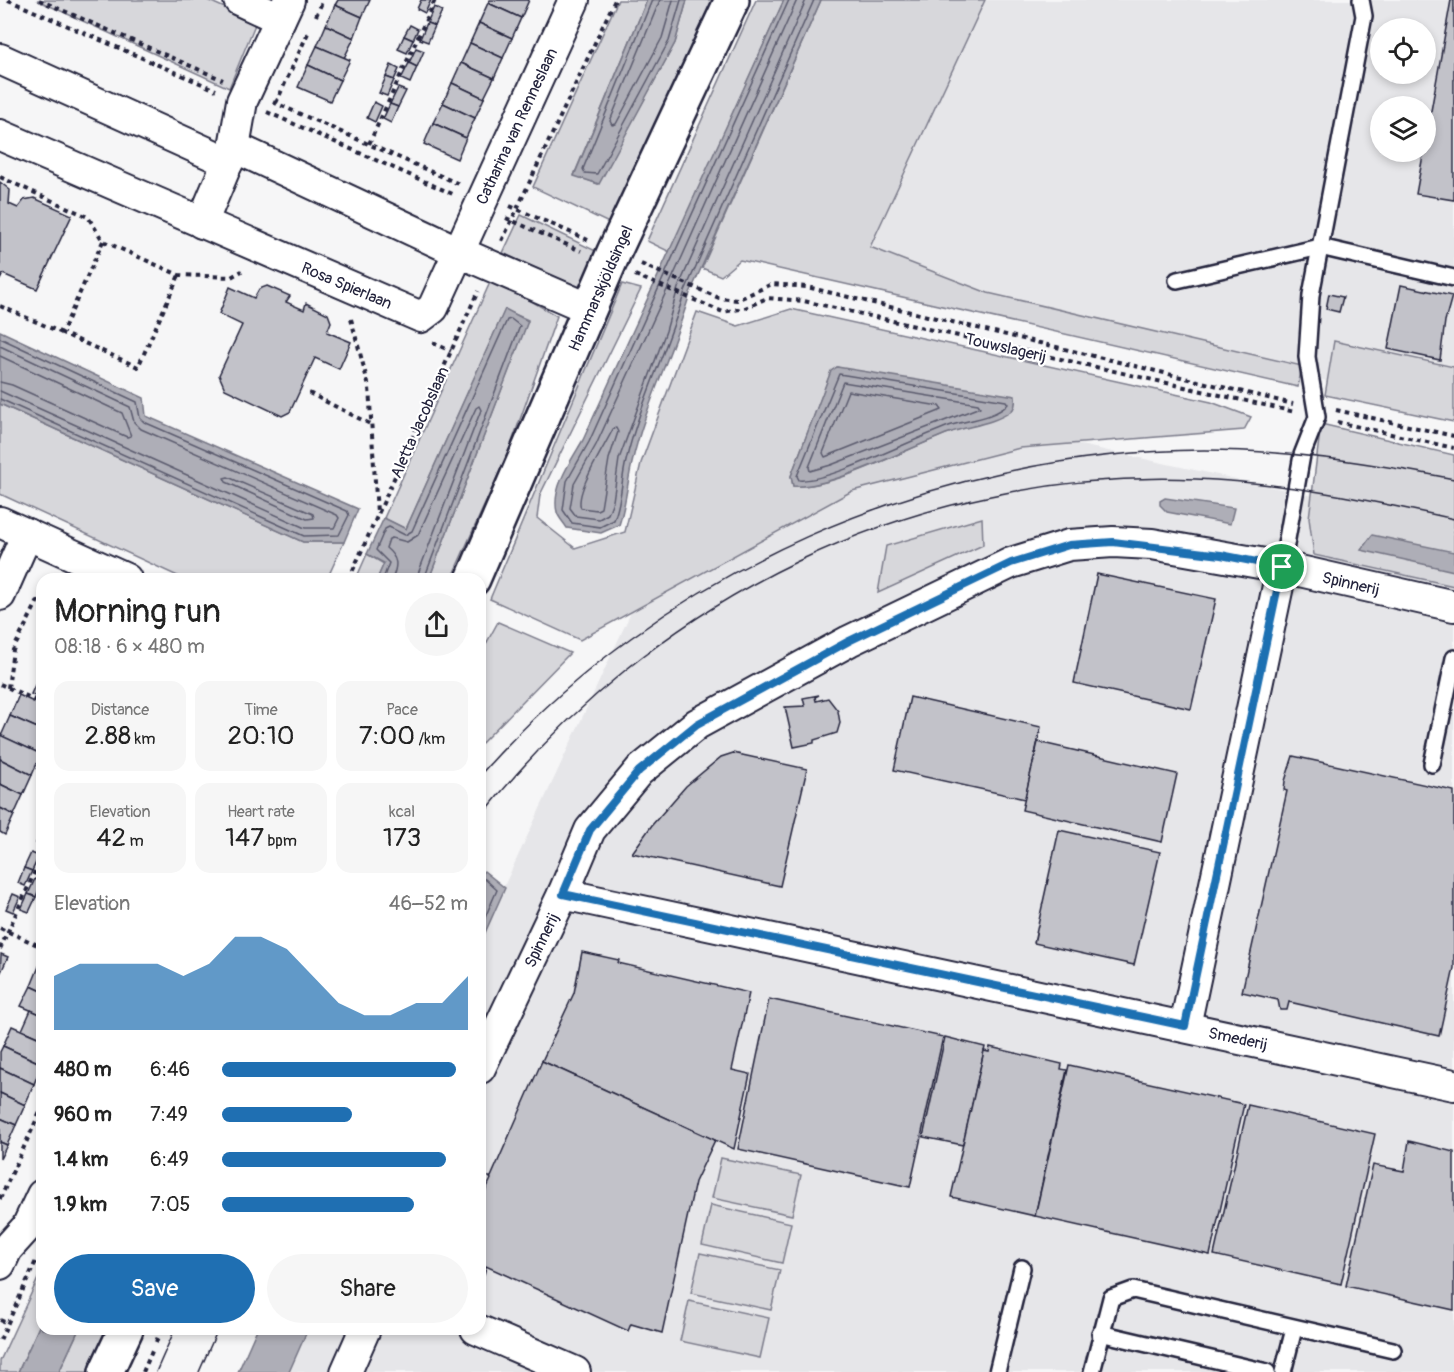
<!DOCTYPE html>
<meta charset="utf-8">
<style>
body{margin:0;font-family:Pangolin,sans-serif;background:#f6f6f6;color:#222;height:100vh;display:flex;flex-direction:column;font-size:22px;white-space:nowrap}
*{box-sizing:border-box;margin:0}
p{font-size:20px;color:#767676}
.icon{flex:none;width:33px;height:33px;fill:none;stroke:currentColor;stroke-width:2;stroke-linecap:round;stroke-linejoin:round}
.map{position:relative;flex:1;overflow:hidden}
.drawer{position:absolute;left:36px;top:573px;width:450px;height:762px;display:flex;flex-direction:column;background:#fff;border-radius:18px;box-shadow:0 3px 9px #0003}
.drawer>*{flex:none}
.controls{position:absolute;left:1370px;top:18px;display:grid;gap:12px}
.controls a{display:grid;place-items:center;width:66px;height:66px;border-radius:50%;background:#fff;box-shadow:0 3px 9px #0003;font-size:30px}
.pin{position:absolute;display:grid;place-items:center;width:51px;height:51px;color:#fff;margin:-26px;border:3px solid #fff;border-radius:50%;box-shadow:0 2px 6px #0007}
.round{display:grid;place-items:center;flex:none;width:63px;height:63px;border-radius:32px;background:#f6f6f6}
.head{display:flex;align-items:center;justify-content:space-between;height:102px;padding:0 18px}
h1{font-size:33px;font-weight:600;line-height:45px}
.figures{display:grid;grid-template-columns:repeat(3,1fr);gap:9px;height:102px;padding:6px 18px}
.figures div{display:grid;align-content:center;border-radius:15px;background:#f6f6f6;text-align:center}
.figures b{font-size:26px;font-weight:600}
.figures small{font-size:16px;font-weight:400}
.figures p{font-size:16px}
.chart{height:168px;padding:12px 18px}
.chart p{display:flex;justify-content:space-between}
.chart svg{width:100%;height:108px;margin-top:6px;fill:#1f6fb2;opacity:.7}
.cta{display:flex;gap:12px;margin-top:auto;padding:12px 18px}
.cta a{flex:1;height:69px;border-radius:36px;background:#1f6fb2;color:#fff;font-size:24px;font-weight:600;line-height:69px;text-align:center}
.cta a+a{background:#f6f6f6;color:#222}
ul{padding:0 18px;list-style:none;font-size:20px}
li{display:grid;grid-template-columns:96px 72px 1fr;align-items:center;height:45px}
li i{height:15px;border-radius:8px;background:#1f6fb2}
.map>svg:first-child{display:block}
.built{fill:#e6e6e9;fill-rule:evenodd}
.green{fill:#d7d7db;stroke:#7c7c8b;stroke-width:1.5;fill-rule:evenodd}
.water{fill:#aeaeb7;stroke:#767685;stroke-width:1.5}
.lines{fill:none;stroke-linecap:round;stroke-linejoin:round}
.shore{stroke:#5a5a6d;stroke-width:1.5}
.building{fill:#c2c2c9;stroke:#22223b;stroke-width:1.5}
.service-casing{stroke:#22223b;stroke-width:20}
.minor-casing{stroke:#22223b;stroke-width:34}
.tertiary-casing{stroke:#22223b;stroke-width:38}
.path{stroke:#22223b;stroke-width:4;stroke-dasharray:4.5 4.5;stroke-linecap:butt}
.service{stroke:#fff;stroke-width:15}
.minor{stroke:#fff;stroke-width:30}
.tertiary{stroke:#fff;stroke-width:33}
.tram{stroke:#22223b;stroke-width:1.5}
.route-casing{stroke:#fff;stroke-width:12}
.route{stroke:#1f6fb2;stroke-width:8}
.labels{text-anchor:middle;stroke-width:4.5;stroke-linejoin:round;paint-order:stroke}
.street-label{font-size:16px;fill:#22223b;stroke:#fff}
</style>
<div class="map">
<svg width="1454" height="1372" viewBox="0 0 1454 1372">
<rect width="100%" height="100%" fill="#f6f6f7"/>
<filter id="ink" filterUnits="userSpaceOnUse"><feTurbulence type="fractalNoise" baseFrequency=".0167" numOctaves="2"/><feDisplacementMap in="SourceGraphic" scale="12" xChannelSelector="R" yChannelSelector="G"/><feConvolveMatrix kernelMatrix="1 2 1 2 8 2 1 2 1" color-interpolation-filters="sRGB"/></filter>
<g filter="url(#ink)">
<g class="built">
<path d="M894,0h560v409l-676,-149zM1380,28h45v46h-45zM1380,106h45v46h-45z"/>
<path d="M743,371l711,156v845h-1175l20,-43h181v-391z"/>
</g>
<g class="green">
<path d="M37,0h170l49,22 -27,66z"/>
<path d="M618,0h29l-73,175 24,9 77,-141 12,-43h30l-102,226 -82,-39z"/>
<path d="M756,0h28l-114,252 -23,-11z"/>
<path d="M821,0h164l-115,247 118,46 314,73 -4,21 -558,-127 -19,16 -19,-8z"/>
<path d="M521,215l81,39 -17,38 -82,-39z"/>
<path d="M492,278l65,38 -49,137 -57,126h-22l99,-259 -23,-10 -99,219 -22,-11z"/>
<path d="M622,284l19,5 -101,206 -3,23 38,30 50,-16 16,-69 56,-151 41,14 53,-17 420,93 40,15 -7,13 -224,18 -168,43 -272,149 -90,-41zM837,367l162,50c-16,5 -32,9 -48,15 -42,15 -116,57 -158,54l-2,-10 40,-104z"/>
<path d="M1334,341l120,26v55l-129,-27z"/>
<path d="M0,404l303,138h41l-17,37h-143l-184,-85z"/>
<path d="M1321,424l133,31v131l-140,-31 -5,-37z"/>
<path d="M982,518l1,27 -105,48 8,-47z"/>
<path d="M367,554l17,10 -6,13 5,2h-27z"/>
<path d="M498,622l72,31 -90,92v-90z"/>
<path d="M721,1158l80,17 -9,40 -80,-17z"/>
<path d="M711,1205l80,18 -9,40 -80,-18z"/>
<path d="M700,1253l80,17 -9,40 -80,-17z"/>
<path d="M42,1270v50l-24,52h-18v-11z"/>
<path d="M689,1301l80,17 -9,40 -80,-17z"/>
<path d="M79,1329h33l-20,43h-33z"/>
</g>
<g class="water">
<path d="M647,0h40l-12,43 -76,141 -25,-8z"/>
<path d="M784,0h37l-131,293c-16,58 -45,112 -58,170 -5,21 -6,41 -13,62l-18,8 -34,-5c-3,-5 -9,-11 -10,-16 -6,-24 15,-53 26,-72z"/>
<path d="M505,309l23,12 -99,258 -51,-2 6,-14 -17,-9 17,-36 22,11z"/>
<path d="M0,331l144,67 2,18 212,93 -14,33h-41l-303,-138z"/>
<path d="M837,367l178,29c1,7 0,13 -5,16 -17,12 -42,14 -61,21 -39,14 -118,56 -156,53l-2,-10 40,-105z"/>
<path d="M1165,498l69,10 -4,16 -63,-12 -7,-7v-4z"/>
<path d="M1372,535l82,17v19l-93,-21z"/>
<path d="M484,871l21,17 -25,56v-69z"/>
<path d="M42,1320v9h37l-20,43h-41z"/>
<path d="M257,1329h51l-19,43h-51z"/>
</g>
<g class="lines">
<g class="shore">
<path d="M652,0l-69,169 2,4 12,1 72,-133 12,-41"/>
<path d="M660,0l-50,121 2,4 4,-1 46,-86 11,-38"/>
<path d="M789,0l-200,442 -22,39 -4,29 9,13 28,4 14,-7c8,-20 7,-39 12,-59 13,-56 42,-113 59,-170l129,-291"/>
<path d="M797,0l-115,257 -86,188 -22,39 -4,24 6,8 23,3 9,-5 5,-13 6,-42 47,-128 12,-43 128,-288"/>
<path d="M0,338l137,64 3,16 4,4 203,89 2,4 -10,20 -35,1 -304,-137"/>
<path d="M0,346l130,61 4,15 7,7 196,86 2,3 -5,10h-29l-305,-137"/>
<path d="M0,356l122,57 9,23 -4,1 -115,-52 -12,-3"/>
<path d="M839,374l167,27 2,3c-11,13 -39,16 -56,21 -34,11 -123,58 -153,55l-2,-4z"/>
<path d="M843,382l135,22 2,3 -149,58 -21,6 -1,-4z"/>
<path d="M848,391l91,15 3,4 -117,47 -2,-4z"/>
<path d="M616,428l2,4 -9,27 -8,49 -4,2 -16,-2c-7,-15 24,-62 32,-79z"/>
<path d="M228,477l85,37 1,4 -7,1 -81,-37 -2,-4z"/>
<path d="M383,579l6,-16 -13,-13 9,-21 4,-2 16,8 7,-4 95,-211 4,-1 9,7 -96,253"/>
<path d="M392,579c6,-14 6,-21 -6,-31l3,-9 3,-1 15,4 11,-7 58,-127 3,-2 2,4 -65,169"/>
<path d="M480,879h5l12,11 -17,39"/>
</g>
</g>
<g class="building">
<path d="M338,0h32l-8,17 -27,-12z"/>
<path d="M421,0h10l-6,13 -8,-4z"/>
<path d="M490,0h39l-8,18 -33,-15z"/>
<path d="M1451,0h3v200l-38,-6z"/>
<path d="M488,3l33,15 -9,20 -33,-15z"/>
<path d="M335,5l27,12 -8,21 -28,-13z"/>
<path d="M434,7l8,4 -7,15 -8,-3z"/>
<path d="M427,23l8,3 -7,16 -8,-3z"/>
<path d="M479,23l33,15 -9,20 -33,-15z"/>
<path d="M326,25l28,13 -10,20 -27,-12z"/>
<path d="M410,25l8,4 -5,11 -9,-4z"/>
<path d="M404,36l9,4 -6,13 -9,-4z"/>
<path d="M470,43l33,15 -9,20 -33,-15z"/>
<path d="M317,46l33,14 -10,20 -32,-15z"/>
<path d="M416,48l8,3 -7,16 -8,-4z"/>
<path d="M409,63l8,4 -7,16 -9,-4z"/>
<path d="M461,63l33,15 -10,20 -32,-15z"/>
<path d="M308,65l32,15 -10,21 -32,-14z"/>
<path d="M391,65l8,4 -5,11 -8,-3z"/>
<path d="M386,77l8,3 -7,16 -8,-3z"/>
<path d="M452,83l32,15 -9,20 -32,-15z"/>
<path d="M398,88l8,3 -8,16 -8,-3z"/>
<path d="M374,102l8,4 -7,16 -8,-4z"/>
<path d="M443,103l32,15 -9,20 -33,-15z"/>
<path d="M390,104l8,3 -7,16 -8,-4z"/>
<path d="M433,123l33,15 -9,21 -33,-15z"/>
<path d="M0,182l10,8 -1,14 9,4 6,-8 10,-2 38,17 -35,74 -34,-15 -3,6z"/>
<path d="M1401,285l51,11 -7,25 -5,39 -52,-11z"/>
<path d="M267,286l23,10 -4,6 18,8 2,-7 22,11 3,8 -4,10 24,10 -12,27 -24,-11 -25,54 -8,4 -57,-27 -6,-14 23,-50 -23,-11 11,-27 24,11 5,-9z"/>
<path d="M1329,294l14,3 -4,15 -13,-3z"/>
<path d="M1097,574l119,25 -25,110 -117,-26z"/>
<path d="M35,685l7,4v10l-11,-5z"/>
<path d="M19,695l23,11v24l-32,-14z"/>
<path d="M819,695l-4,2 1,4 12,-3 10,13 2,12 -3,10 -23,7v3l-20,4 -9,-40 20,-1 -2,-8z"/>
<path d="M910,697l131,30 -16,72 -131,-29z"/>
<path d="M10,716l32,14 -1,24 -40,-18z"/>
<path d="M0,735l41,19 -9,21 -32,-16z"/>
<path d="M1038,742l139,32 -15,68 -140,-32z"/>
<path d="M733,753l74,16 -27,117 -148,-33 20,-28 34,-39 35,-29z"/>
<path d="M1293,756l161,35v177l-15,68 -150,-34 -2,8h-7l-2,-10 -36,-8 45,-201 -3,-1 1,-9z"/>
<path d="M0,759l32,16 -9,20 -23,-11z"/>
<path d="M0,784l23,11 -9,20 -14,-7z"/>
<path d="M0,808l14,7 -9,20 -5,-3z"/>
<path d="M42,830v15l-6,-2z"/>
<path d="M1059,830l101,22 -26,113 -100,-22z"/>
<path d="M31,853l8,3 -7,15 -8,-3z"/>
<path d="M24,868l8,3 -7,15 -7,-3z"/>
<path d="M35,879l7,3 -6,15 -8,-3z"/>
<path d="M13,894l7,3 -7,15 -7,-3z"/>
<path d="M28,894l8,3 -7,15 -8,-3z"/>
<path d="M582,952l37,8 -1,3 131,30 -17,77 18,4 -16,75 -192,-88 32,-68z"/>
<path d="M1,954l7,3 -7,15h-1z"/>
<path d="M40,964l2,1v26l-11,-5z"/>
<path d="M31,986l11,5v24l-21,-9z"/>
<path d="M769,999l174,38 -33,150 -172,-38z"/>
<path d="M31,1010l11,5v24l-20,-9z"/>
<path d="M12,1026l30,13v25l-39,-18z"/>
<path d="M945,1037l40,10 -22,98 -40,-8z"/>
<path d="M3,1046l39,18 -8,20 -34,-16v-16z"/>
<path d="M990,1047l72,17 -1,5 6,1 -32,146 -84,-19 33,-146 5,1z"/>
<path d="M542,1061l173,79 -20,42 -33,151 -31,-9 -3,7 -142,-65 -2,9 -4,-2v-71l11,-23 -2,-2h2z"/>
<path d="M1069,1065l175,39 -34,151 -175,-39z"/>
<path d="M0,1068l34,16 -9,21 -25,-12z"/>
<path d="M0,1093l25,12 -9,20 -16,-7z"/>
<path d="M1248,1105l127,29 -34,150 -127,-29z"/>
<path d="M0,1118l16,7 -9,20 -7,-3z"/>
<path d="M1409,1141l45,11v158l-108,-24 27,-121 31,6z"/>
<path d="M0,1142l7,3 -7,14z"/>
</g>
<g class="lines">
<defs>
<g id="service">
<path d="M1177,280l143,-33 134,31"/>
<path d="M1282,567l20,-112 15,-38 -10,-60 4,-62 53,-279 -3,-16"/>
<path d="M1432,764l22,-106"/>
<path d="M1100,1333l167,39"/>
<path d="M997,1372l25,-104"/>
<path d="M1092,1372l19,-74 22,-8 260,60"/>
<path d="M1283,1372l11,-43"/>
</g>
<g id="minor">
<path d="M239,0l41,19"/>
<path d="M0,59l228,103"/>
<path d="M0,135l421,182 12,-9 141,-308"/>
<path d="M234,147l225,105 131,57"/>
<path d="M202,223l32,-76 8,-46 47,-101"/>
<path d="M0,522l126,57"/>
<path d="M0,595l27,-61"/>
<path d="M563,894l891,191"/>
<path d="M1185,1026l97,-459"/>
<path d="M480,1068l83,-174 27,-64 49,-59 58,-47 152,-83 162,-78 58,-18 44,-3 39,2 130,23 172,39"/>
<path d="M0,1264l7,-15 20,-22 15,-32"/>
<path d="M476,1329l99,43"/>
<path d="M346,1372l19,-43"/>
</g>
<g id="tertiary">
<path d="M473,579l141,-327 118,-252"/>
<path d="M106,1372l20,-43"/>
</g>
</defs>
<use href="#service" class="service-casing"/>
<use href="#minor" class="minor-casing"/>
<use href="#tertiary" class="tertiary-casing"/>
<g class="path">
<path d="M8,0l208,90"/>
<path d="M39,0l184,80"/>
<path d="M316,16l7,-16"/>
<path d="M273,102l186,82"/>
<path d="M276,103l32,-70"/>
<path d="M267,112l188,83"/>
<path d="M369,144l66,-144"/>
<path d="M0,177l88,40 15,24 76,34 52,2 11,-6"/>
<path d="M510,206l78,34"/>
<path d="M506,218l75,33"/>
<path d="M103,241l-41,92 76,34 41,-92"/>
<path d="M502,241l113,-241"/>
<path d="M641,264l78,34 18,2 35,-16 35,3 486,117"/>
<path d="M635,275l88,37 22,-4 22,-10 37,3 491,111"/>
<path d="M0,306l62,27"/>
<path d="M351,319l18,68 8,126"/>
<path d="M433,343l18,8"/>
<path d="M309,393l63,32"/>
<path d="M1336,410l118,26"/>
<path d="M1337,422l117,26"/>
<path d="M349,579l129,-288"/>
<path d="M0,684l42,19"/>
<path d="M8,688l5,-38 29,-57"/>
<path d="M0,928l42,19"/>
<path d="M0,949l42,-93"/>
<path d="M0,1199l42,-91"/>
<path d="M0,1320l7,3"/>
<path d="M0,1340l36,-79"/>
<path d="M156,1342l5,-13"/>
<path d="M143,1372l10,-23"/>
</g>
<use href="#service" class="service"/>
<use href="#minor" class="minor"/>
<use href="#tertiary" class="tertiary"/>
<g class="tram">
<path d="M480,775c180,-205 452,-323 724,-325 84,0 168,13 250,29"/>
<path d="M480,818c173,-221 434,-350 716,-339 87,3 173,21 258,40"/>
<path d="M156,1372l19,-43"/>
<path d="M199,1372l19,-43"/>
</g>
</g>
</g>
<g class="lines" filter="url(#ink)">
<defs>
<path id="route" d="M1113,542l108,13 61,12 -97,459 -622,-132 27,-64 49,-59 58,-47 152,-83 162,-78 58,-18z"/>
</defs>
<use href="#route" class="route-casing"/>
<use href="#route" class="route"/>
</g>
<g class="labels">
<g class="street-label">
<text transform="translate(516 126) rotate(-65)" y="6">Catharina van Renneslaan</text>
<text transform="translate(347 285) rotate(23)" y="6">Rosa Spierlaan</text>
<text transform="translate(600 288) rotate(-66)" y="6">Hammarskjöldsingel</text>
<text transform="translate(1006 347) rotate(13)" y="6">Touwslagerij</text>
<text transform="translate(419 422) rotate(-66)" y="6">Aletta Jacobslaan</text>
<text transform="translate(1351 583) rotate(13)" y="6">Spinnerij</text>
<text transform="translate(541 940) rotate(-64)" y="6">Spinnerij</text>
<text transform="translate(1238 1038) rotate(12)" y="6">Smederij</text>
</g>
</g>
</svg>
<div class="controls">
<a><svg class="icon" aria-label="locate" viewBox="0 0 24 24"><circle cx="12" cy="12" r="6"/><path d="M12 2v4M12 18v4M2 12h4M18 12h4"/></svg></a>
<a><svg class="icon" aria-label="layers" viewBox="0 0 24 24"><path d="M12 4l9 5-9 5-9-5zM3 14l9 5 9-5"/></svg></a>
</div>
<div class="pin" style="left:1282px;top:567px;background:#1e9e55"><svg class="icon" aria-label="arrive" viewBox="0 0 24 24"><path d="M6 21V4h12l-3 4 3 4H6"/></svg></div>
<section class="drawer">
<div class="head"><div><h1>Morning run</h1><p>08:18 · 6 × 480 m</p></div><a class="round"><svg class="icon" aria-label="share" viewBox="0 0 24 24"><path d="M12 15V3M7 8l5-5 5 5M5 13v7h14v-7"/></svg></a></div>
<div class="figures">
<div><p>Distance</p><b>2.88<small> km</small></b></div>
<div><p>Time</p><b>20:10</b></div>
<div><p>Pace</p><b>7:00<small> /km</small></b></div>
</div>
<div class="figures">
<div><p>Elevation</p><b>42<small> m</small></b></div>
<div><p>Heart rate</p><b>147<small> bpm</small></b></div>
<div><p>kcal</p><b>173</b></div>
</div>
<div class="chart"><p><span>Elevation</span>46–52 m</p>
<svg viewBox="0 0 160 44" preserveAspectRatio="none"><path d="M0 44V22L10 17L20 17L30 17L40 17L50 22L60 17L70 6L80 6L90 11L100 22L110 33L120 38L130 38L140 33L150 33L160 22V44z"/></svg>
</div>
<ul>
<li><b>480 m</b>6:46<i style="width:95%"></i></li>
<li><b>960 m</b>7:49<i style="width:53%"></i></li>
<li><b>1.4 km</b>6:49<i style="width:91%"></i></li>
<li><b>1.9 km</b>7:05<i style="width:78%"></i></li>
</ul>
<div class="cta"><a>Save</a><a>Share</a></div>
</section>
</div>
